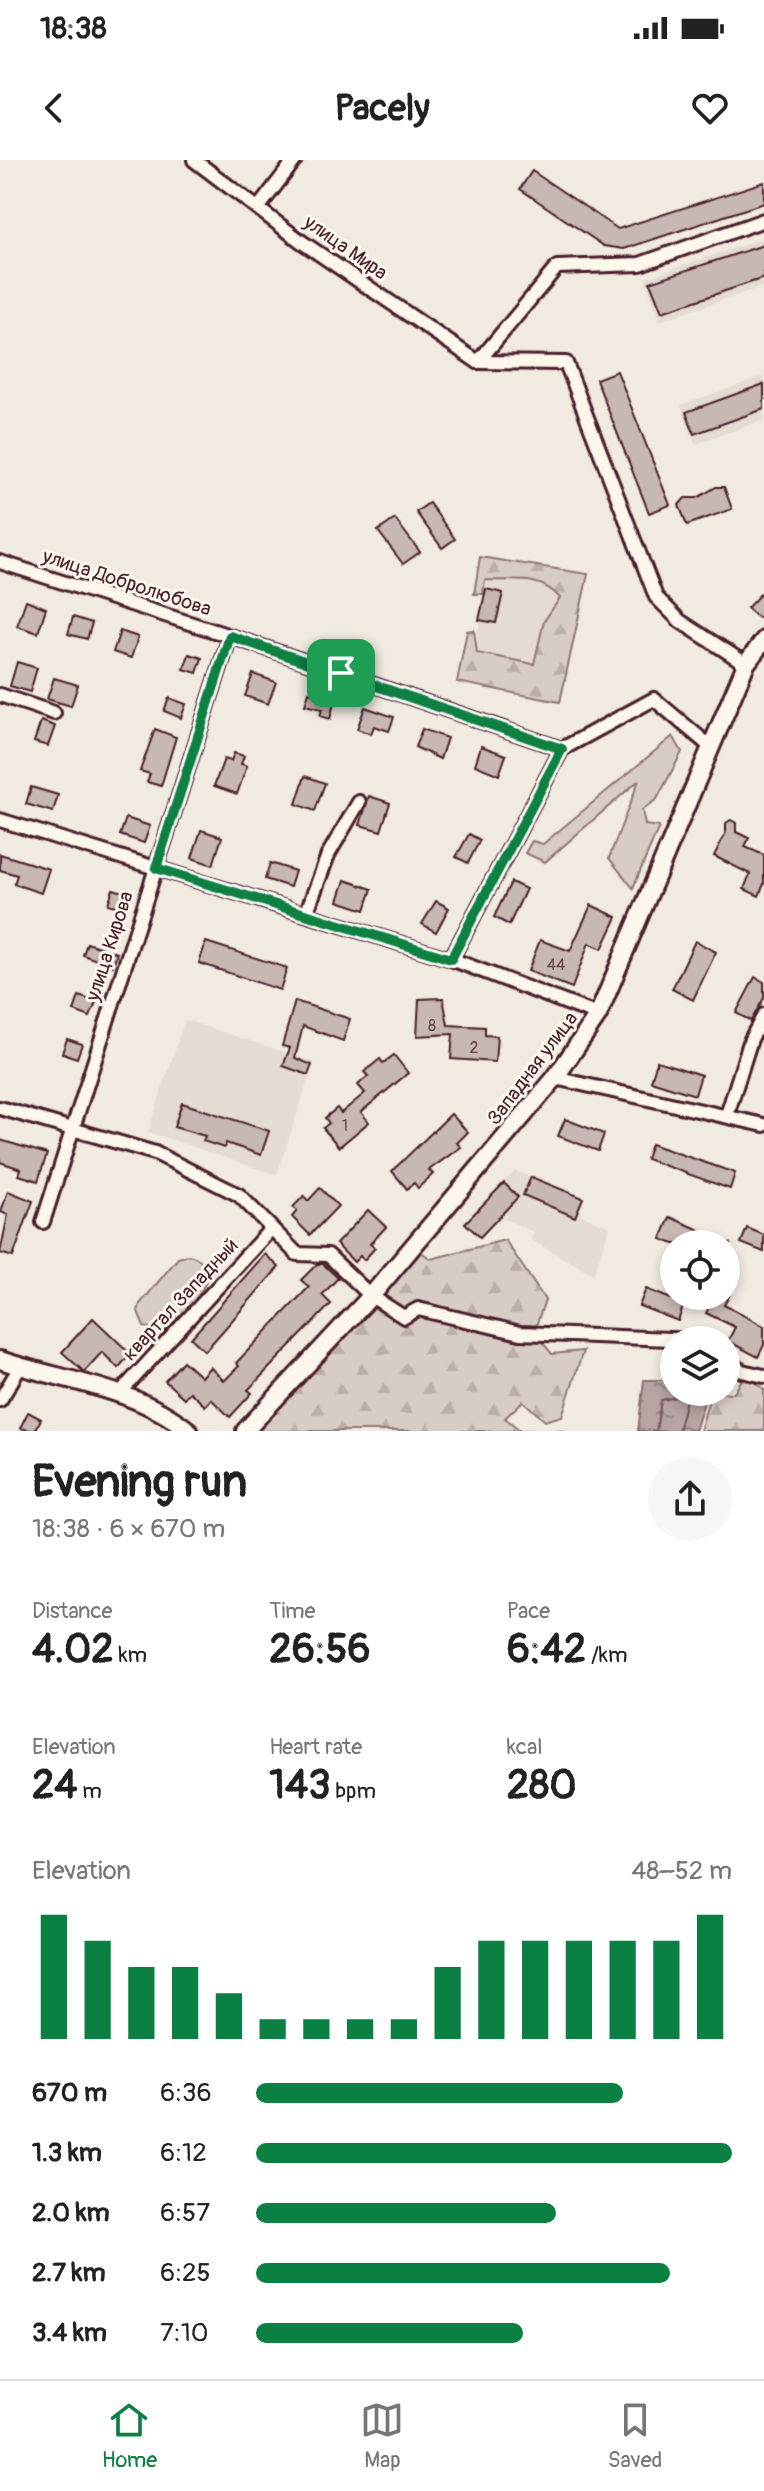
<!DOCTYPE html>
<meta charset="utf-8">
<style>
body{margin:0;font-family:Pangolin,sans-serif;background:#f6f6f6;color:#222;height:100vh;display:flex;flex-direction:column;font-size:30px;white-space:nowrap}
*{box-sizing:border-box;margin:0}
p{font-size:26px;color:#767676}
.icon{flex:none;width:44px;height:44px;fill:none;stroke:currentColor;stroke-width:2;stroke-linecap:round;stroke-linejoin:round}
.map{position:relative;height:1271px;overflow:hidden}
.panel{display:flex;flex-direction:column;background:#fff;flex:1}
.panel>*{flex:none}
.controls{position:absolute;left:660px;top:1070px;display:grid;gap:16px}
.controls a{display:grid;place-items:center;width:80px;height:80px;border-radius:50%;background:#fff;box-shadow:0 4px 12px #0003;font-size:40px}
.pin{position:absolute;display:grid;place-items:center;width:68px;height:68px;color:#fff;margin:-34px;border-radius:16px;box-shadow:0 4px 12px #0006}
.round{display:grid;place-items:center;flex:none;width:84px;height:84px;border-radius:42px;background:#f6f6f6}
.headline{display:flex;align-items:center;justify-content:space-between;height:136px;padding:0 32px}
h1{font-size:44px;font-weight:700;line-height:60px}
.figures{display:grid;grid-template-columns:repeat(3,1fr);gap:12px;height:136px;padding:8px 32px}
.figures div{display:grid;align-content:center}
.figures b{font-size:40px;font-weight:700}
.figures small{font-size:22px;font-weight:400}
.figures p{font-size:22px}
.chart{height:224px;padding:16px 32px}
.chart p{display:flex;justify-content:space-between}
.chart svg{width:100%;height:144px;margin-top:8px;stroke:#0b8043;stroke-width:6}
ul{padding:0 32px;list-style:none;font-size:26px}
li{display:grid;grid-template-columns:128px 96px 1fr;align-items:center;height:60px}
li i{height:20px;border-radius:10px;background:#0b8043}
.status{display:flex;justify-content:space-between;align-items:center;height:56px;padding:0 40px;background:#fff;direction:ltr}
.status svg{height:22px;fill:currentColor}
header{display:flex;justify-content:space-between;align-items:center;height:104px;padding:0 32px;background:#fff;font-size:36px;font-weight:700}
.dock{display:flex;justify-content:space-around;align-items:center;height:112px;border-top:2px solid #e0e0e0;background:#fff;font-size:22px;color:#767676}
.dock a{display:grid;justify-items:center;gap:4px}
.dock .current{color:#0b8043}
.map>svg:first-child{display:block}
.built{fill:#e4dbd2}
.grass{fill:#d8ccc6;stroke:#917678;stroke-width:2}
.forest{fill:url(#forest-firs);stroke:#917678;stroke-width:2}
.water{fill:url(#water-ripples);stroke:#8c6f72;stroke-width:2}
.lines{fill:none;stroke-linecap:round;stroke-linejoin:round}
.shore{stroke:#76545b;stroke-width:2}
.building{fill:#c8b8b3;stroke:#4a1f2b;stroke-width:2}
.street-casing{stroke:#4a1f2b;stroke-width:18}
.secondary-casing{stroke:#4a1f2b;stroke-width:22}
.street{stroke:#fbf7ec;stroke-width:12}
.secondary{stroke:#fbf7ec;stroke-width:16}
.route-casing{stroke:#fff;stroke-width:16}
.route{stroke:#0b8043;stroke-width:10}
.labels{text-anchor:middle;stroke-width:6;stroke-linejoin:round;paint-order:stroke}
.number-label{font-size:16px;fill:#6a454d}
.street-label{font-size:20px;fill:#4a1f2b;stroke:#fbf7ec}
</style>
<div class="status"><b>18:38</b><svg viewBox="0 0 49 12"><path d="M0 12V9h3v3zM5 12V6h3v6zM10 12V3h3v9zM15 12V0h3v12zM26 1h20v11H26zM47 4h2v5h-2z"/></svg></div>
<header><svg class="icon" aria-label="back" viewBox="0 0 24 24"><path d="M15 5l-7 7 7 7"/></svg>Pacely<svg class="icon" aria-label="heart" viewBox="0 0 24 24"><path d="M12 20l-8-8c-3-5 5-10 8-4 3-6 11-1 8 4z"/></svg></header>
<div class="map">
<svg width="764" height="1271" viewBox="0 0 764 1271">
<defs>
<pattern id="forest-firs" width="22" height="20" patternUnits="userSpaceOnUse" patternTransform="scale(2)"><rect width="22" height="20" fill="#d8ccc6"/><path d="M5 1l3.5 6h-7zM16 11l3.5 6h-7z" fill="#bbafaa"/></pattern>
<pattern id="water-ripples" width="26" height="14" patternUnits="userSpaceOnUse" patternTransform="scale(2)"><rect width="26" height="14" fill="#b8a4a2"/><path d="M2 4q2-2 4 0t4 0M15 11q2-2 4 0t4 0" fill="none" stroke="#988584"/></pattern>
</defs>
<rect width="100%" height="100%" fill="#f0eae0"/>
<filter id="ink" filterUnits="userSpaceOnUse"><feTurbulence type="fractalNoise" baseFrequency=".0125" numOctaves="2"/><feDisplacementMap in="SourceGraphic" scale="16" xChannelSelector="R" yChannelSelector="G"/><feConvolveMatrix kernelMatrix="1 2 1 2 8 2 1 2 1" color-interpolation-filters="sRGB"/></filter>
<g filter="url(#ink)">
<g class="built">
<path d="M764,78v48l-104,35 -15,-43z"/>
<path d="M764,216v44l-69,24 -14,-39z"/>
<path d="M489,410l74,13 -17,97 -74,-13z"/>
<path d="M185,860l129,42 -37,113 -129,-43z"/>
<path d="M515,1011l68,27 -6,15 33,14 -17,47 -62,-34 3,-8 -34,-15 -20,20 -15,-14z"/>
</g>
<g class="grass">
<path d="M673,576l9,16 -25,47 -15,11 3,15 14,2 -26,61 -24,-30 30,-78 -94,82 -20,-9 7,-12 11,3z"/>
<path d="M189,1095c45,13 -5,60 -25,76l-20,-4 -6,-16 2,-7 38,-46z"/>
</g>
<g class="forest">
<path d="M480,397l108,17 -28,128 -103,-20 10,-51 7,-1 3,23 57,11 10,-43 16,-23c-21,-24 -47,-16 -75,-18l-2,14h-9z"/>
<path d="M505,1080l40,60 -11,32 18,22 31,-3 -21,65 -17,5 -22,-20 -18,17 15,12 45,1h-307l159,-182 14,10z"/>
<path d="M745,1214l19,15v42h-64l11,-39 23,1z"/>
</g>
<path class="water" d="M674,1217v15h33l-12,39h-57l6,-51h28z"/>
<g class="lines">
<path class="shore" d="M656,1271l5,-31 22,-4 3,4 -8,31"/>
</g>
<g class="building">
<path d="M532,11l86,58 146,-47v21l-140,46 -20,-3 -84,-57z"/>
<path d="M764,85v33l-102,34 -12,-30z"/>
<path d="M617,211l53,134 -21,8 -53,-134z"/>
<path d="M764,224v25l-70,25 -8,-22z"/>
<path d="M716,327h8l8,22 -45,16 -8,-20 6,-7h12z"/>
<path d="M429,343l26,36 -13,9 -26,-36z"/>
<path d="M395,359l25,33 -17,12 -25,-33z"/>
<path d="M486,429l17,4 -7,30 -17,-3z"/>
<path d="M764,430v23l-6,5 -11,-10z"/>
<path d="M26,440l20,8 -8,25 -21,-7z"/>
<path d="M73,457l19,6 -5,16 -19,-5z"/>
<path d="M120,471l18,6 -7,21 -18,-6z"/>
<path d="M189,494l13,4 -5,15 -13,-4z"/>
<path d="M17,502l20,6 -7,24 -20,-6z"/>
<path d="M253,514l23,8 -8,22 -23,-8z"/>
<path d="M54,518l24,7 -7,21 -24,-7z"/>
<path d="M309,532l26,7 -5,20 -10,-3 2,-7 -17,-4z"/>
<path d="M169,538l17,6 -5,14 -17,-7z"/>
<path d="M365,547l29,10 -5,14 -15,-5 -3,8 -14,-5z"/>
<path d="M41,561l14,5 -7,20 -14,-4z"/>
<path d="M155,569l21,8 -15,49 -14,-4 3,-8 -10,-3z"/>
<path d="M422,569l25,9 -7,21 -25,-12z"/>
<path d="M481,586l25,9 -7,20 -24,-10z"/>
<path d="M234,593l10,3 -3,8 6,2 -10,28 -23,-8 10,-27 7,2z"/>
<path d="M305,616l20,7 -10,28 -19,-7z"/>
<path d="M31,627l27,8 -5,17 -27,-8z"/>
<path d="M369,636l21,7 -9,28 -21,-6z"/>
<path d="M126,658l24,8 -6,17 -24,-8z"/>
<path d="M731,660l5,3v9l13,6 -4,9 19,8v29l-5,12 -15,-7 6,-15 -36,-18 12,-24v-9z"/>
<path d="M201,670l21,7 -9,28 -21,-7z"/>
<path d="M469,674l11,6 -12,23 -12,-6z"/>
<path d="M0,694l49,15 -8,24 -27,-9 3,-9 -17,-5z"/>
<path d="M270,703l25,8 -5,16 -25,-8z"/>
<path d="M345,720l27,9 -7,21 -27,-9z"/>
<path d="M511,722l15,7 -17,36 -15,-8z"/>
<path d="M113,729l14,4 -4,15 -15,-4z"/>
<path d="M436,741l13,7 -13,24 -14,-8z"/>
<path d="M591,745l26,12 -15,32 -13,-6 -17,45 -44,-17 12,-31 30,11z"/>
<path d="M695,781l21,11 -23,48 -21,-11z"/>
<path d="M206,782l81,26 -7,22 -81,-27z"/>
<path d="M87,783l30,10 -4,13 -30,-11z"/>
<path d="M755,817l9,5v16l-13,23 -15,-8z"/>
<path d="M79,836l17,6 -6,15 -16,-6z"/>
<path d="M443,838l5,27 37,2v8l12,1 -2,26 -44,-3 2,-25 -36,2 2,-37z"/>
<path d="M295,841l55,18 -7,22 -40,-15 -8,32 17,7 -4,10 -25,-9 7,-18 -8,-2z"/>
<path d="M67,879l15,5 -5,14 -15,-5z"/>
<path d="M394,895l14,18 -47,39 8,10 -30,25 -16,-19 6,-5 -4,-5 12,-10 4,5 24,-20 -7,-8 10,-9 -4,-4 16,-13 3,4z"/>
<path d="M657,901l44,14 -6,20 -44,-14z"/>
<path d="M182,943l87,28 -8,24 -35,-12 -2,5 -21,-7 2,-5 -31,-9z"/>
<path d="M451,954l17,18 -11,11 4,4 -32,23 4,4 -15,14 -4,-5 -7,6 -15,-18z"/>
<path d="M565,959l39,15 -6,17 -40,-15z"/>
<path d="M0,980l47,14 -9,27 -19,-6 2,-6 -21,-7z"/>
<path d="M651,984l84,29 -5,16 -84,-30z"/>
<path d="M531,1017l52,21 -8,19 -52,-22z"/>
<path d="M504,1023l14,14 -38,40 -15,-14z"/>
<path d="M320,1028l18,18 -28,29 -18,-18 5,-6 -4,-4 11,-11 4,5z"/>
<path d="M8,1031l25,10 -20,56 -13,-4 8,-38 -7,-3z"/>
<path d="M368,1050l18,17 -16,17 5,4 -11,12 -4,-4 -6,6 -18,-18z"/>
<path d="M670,1057l23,10 38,17h-57l-13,-5z"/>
<path d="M747,1068l17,7v17l-23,-9z"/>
<path d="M265,1094l14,13 -74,84 -14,-13z"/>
<path d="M317,1104h6l15,14 -16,17 9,9 -83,86 4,3 -22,24 -19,-18 -6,7 -15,-14 -6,6 -19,-17 18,-20 18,16 9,-10 14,14 15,-15 -3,-3 73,-76 -8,-7z"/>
<path d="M646,1129l38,15 -6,17 -39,-15z"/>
<path d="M715,1136h14l-5,9 40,21v19l-6,12 -30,-16 7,-14 -29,-14z"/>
<path d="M93,1158l38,36 -13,14 -16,-16 -18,20 -22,-20z"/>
<path d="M28,1252l13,7 -6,12 -15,-3z"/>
</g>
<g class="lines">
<defs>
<g id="street">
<path d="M194,0l108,82 176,120"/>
<path d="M259,47l36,-47"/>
<path d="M478,202l88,1 90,234 24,24 66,43"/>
<path d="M478,202l79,-95 83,-3 124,-44"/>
<path d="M0,402l230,74 332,113 -111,210"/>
<path d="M0,535l54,18"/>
<path d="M562,589l92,-50 58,49"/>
<path d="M0,660l451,139 147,56"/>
<path d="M306,754l22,-59 31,-53"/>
<path d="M555,918l209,47"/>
<path d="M0,948l155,45 84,42 58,59 31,1 43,41 33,21 14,-8 102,24 175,7"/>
<path d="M727,955l24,-76 13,-24"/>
<path d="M43,1062l187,-586"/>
<path d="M726,1201l16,10 22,5"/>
<path d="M119,1234l151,-164"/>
<path d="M0,1240l20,-33"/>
</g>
<g id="secondary">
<path d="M0,1200c63,21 137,28 189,71"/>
<path d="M245,1271l126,-135 184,-218 43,-63 148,-351 18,-24"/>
</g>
</defs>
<use href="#street" class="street-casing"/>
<use href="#secondary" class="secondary-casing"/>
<use href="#street" class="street"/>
<use href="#secondary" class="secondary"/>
</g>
</g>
<g class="lines" filter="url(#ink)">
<defs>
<path id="route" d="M230,476l332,113 -111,210 -295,-91z"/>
</defs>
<use href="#route" class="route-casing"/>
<use href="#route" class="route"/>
</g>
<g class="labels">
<g class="number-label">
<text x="556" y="810">44</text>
<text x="432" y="871">8</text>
<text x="474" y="893">2</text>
<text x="345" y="971">1</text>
</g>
<g class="street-label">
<text transform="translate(346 87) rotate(35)" y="7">улица Мира</text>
<text transform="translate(127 422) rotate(18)" y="7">улица Добролюбова</text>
<text transform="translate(109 786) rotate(-72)" y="7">улица Кирова</text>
<text transform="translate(532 908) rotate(-53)" y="7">Западная улица</text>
<text transform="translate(180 1139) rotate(-47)" y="7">квартал Западный</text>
</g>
</g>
</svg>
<div class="controls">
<a><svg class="icon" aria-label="locate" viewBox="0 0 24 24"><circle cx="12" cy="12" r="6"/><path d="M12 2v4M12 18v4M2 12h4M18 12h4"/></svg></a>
<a><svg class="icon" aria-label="layers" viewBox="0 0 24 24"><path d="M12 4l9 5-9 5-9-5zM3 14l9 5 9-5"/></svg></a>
</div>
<div class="pin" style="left:341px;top:513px;background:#1e9e55"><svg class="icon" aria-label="arrive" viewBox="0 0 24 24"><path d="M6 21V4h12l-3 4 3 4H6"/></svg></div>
</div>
<section class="panel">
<div class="headline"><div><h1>Evening run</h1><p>18:38 · 6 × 670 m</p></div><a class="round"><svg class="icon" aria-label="share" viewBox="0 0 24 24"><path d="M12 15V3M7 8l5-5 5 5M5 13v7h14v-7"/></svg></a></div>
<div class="figures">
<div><p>Distance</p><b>4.02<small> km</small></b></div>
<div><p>Time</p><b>26:56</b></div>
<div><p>Pace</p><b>6:42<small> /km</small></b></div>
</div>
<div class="figures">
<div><p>Elevation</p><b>24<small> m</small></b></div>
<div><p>Heart rate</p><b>143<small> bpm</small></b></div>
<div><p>kcal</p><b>280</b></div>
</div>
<div class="chart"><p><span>Elevation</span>48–52 m</p>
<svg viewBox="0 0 160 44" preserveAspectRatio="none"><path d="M5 44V6M15 44V14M25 44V22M35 44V22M45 44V30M55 44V38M65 44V38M75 44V38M85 44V38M95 44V22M105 44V14M115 44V14M125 44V14M135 44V14M145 44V14M155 44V6"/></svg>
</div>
<ul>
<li><b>670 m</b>6:36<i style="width:77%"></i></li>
<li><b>1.3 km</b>6:12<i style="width:100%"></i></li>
<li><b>2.0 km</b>6:57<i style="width:63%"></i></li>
<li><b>2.7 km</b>6:25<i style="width:87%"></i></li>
<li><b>3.4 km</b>7:10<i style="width:56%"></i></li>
</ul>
</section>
<nav class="dock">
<a class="current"><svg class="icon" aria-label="home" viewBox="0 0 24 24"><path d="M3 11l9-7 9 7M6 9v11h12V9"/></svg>Home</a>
<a><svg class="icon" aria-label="map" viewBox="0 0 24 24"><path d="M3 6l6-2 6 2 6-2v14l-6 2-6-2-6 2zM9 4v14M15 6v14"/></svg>Map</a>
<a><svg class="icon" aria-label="saved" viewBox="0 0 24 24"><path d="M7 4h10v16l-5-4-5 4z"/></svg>Saved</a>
</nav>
